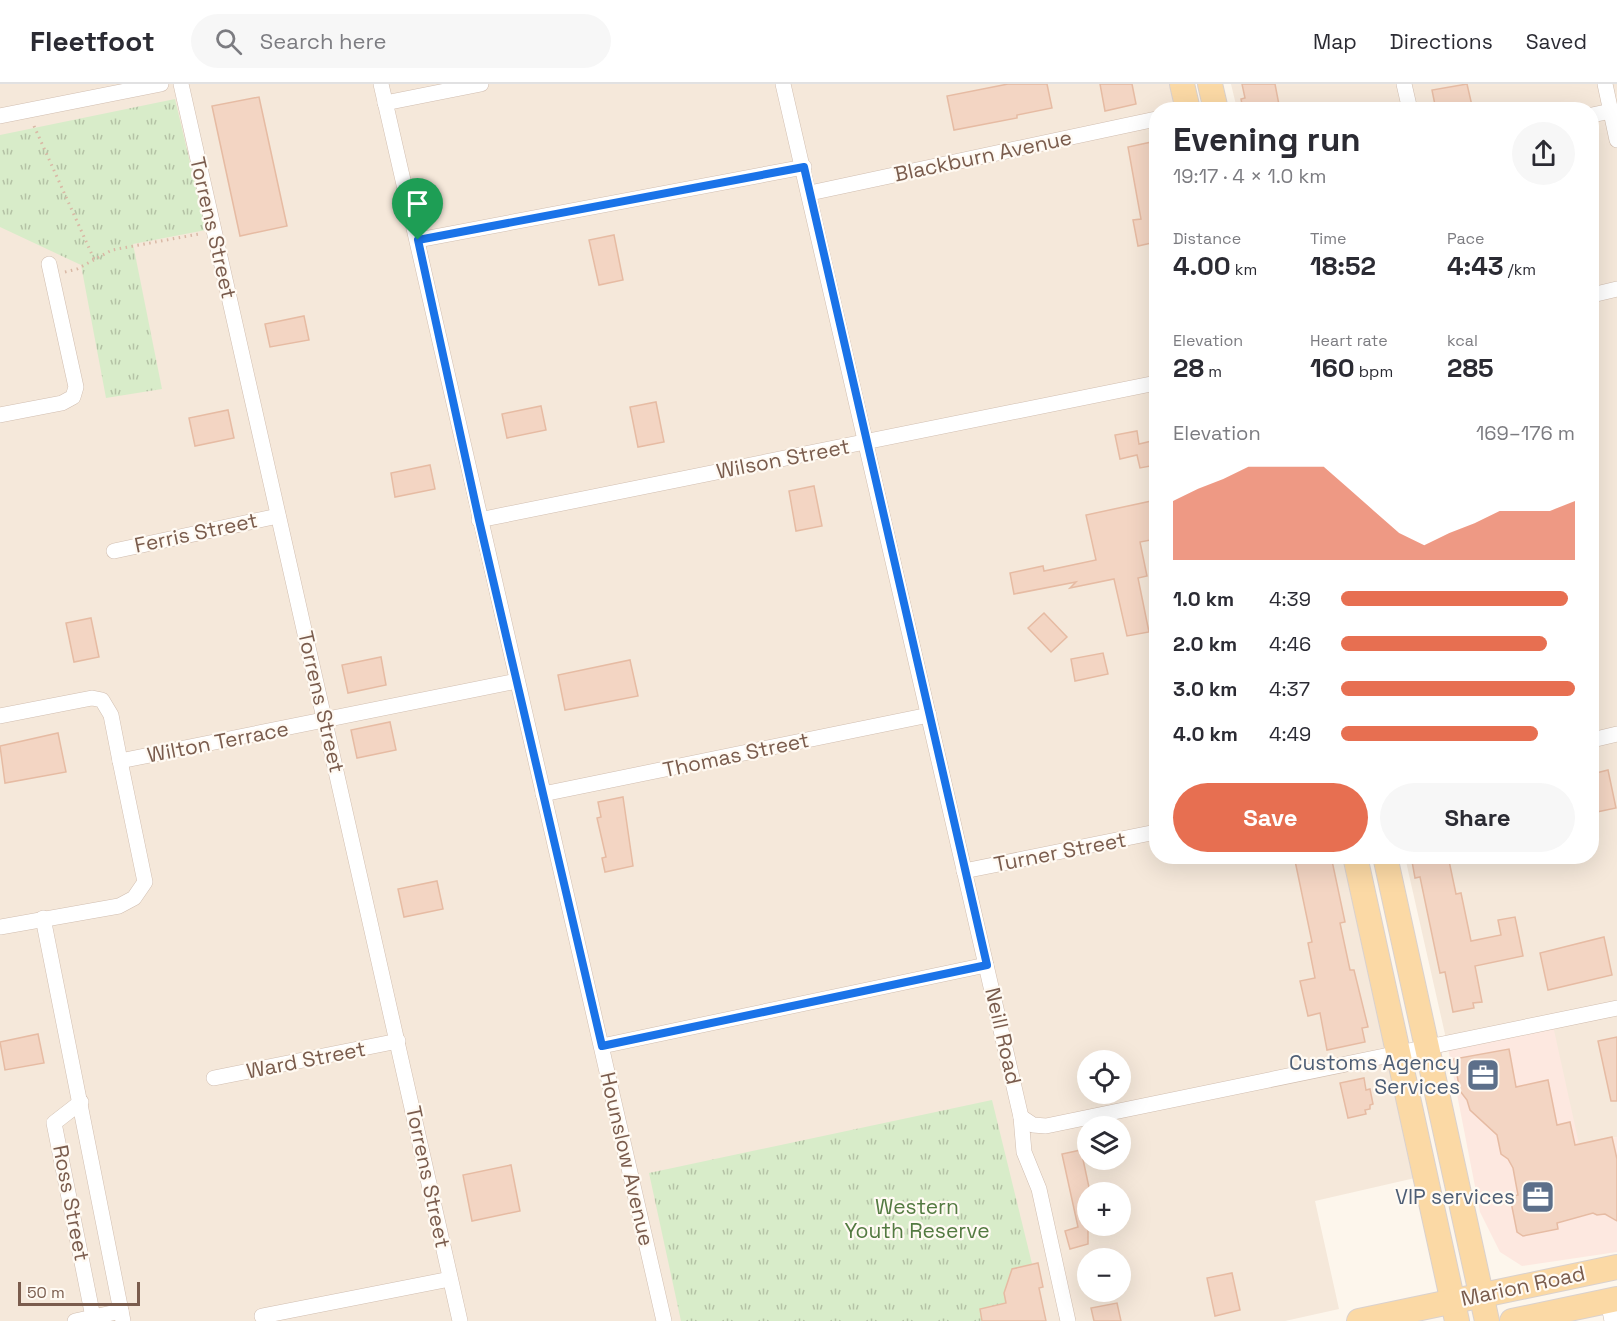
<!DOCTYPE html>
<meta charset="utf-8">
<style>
body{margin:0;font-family:"Space Grotesk",sans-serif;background:#f7f7f7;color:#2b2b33;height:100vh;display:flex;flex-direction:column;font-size:22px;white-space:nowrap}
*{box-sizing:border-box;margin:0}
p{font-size:20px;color:#7c7c81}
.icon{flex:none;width:33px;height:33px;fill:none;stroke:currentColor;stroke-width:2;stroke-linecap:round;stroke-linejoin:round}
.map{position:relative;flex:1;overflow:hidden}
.details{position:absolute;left:1149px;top:18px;width:450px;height:762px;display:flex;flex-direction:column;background:#fff;border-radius:24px;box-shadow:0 6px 24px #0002}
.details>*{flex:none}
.buttons{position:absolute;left:1077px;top:966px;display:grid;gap:12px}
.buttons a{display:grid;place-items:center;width:54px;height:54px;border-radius:50%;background:#fff;box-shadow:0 6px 24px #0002;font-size:30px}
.scale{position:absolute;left:18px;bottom:15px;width:122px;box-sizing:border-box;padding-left:6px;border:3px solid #7a5c4d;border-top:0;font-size:16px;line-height:21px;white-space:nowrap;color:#7a5c4d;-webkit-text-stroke:4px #fffaf3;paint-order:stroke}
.pin{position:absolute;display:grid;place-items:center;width:51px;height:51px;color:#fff;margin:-62px -26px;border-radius:50% 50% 50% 0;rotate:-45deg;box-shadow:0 0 6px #0007}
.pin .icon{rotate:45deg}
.round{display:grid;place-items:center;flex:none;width:63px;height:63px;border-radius:32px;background:#f7f7f7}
.head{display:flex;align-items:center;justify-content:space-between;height:102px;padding:0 24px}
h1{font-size:33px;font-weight:600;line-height:45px}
.stats{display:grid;grid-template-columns:repeat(3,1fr);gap:9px;height:102px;padding:6px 24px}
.stats div{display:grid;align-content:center}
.stats b{font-size:26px;font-weight:600}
.stats small{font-size:16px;font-weight:400}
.stats p{font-size:16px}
.chart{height:168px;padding:12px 24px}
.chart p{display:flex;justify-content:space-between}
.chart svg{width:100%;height:108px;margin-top:6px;fill:#e76f51;opacity:.7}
.button{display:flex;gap:12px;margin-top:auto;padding:12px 24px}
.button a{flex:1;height:69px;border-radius:36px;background:#e76f51;color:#fff;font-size:24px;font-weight:600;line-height:69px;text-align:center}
.button a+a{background:#f7f7f7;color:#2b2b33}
ul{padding:0 24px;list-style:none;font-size:20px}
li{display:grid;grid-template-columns:96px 72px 1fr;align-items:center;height:45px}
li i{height:15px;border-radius:8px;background:#e76f51}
header{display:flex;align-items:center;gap:36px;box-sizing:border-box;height:84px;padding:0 30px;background:#fff;border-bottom:2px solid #e1e1e2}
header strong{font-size:28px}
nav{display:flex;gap:33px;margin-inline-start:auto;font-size:21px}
.search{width:420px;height:54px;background:#f7f7f7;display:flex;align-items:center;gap:15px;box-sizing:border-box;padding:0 21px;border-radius:33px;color:#7c7c81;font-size:22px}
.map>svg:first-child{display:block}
.residential{fill:#f5e8da;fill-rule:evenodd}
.commercial{fill:#fde8e0}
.park{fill:url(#park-tufts)}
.building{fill:#f3d5c3;stroke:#e6bba3;stroke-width:1.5}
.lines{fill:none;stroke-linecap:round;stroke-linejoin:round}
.street-casing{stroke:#d1beb0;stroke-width:16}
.primary-casing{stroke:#dad1cd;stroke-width:26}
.path{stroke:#d9b8a5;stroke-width:3;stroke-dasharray:1.5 4.5;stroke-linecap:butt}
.street{stroke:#fff;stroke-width:15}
.primary{stroke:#fbd9a5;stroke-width:24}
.route-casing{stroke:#fff;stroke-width:12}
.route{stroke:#1a73e8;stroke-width:8}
.labels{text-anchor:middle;stroke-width:4.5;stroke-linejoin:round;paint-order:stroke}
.street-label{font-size:21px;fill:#7a5c4d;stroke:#fffaf3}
.service-label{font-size:21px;fill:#4e5e75;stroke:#fffaf3;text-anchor:end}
.park-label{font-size:21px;fill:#537a41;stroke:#fffaf3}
</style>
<header>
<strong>Fleetfoot</strong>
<div class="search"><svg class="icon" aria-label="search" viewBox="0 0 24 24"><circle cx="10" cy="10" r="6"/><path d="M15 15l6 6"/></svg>Search here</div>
<nav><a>Map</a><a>Directions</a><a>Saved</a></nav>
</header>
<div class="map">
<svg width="1617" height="1237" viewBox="0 0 1617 1237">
<defs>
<pattern id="park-tufts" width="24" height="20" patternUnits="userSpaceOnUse" patternTransform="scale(1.5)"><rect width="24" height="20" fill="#d8ecc9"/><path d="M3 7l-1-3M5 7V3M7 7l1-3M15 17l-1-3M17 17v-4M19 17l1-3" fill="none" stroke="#b4c2a5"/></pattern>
</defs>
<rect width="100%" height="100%" fill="#fdf6ec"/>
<g class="residential">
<path d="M0,0h1170l6,25 -20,1v746l188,1 71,321 -100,23 24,108 -54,12h-1285zM1088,976h32v34h-32zM1088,1042h32v34h-32zM1088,1108h32v34h-32zM1088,1174h32v34h-32z"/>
<path d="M1231,0h386v1053l-38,8 -132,-102 -42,-186 187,-1v-746l-355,-1z"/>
</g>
<path class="commercial" d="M1552,937l27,123 38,-7v115l-95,14 -22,-14 -20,-40 -33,-169z"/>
<g class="park">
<path d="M175,15l31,131 -73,14 29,145 -56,9 -25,-133 -81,-38v-92z"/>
<path d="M992,1016l54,221h-365l-32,-148z"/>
</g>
<g class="building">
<path d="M1008,0h39l5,24 -35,7v3l-63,12 -7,-34z"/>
<path d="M1100,0h32l4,20 -31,7z"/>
<path d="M1242,0h33l5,26h-37l-2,-11 4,-1z"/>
<path d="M1467,0l6,26h-37l-4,-20z"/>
<path d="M259,13l28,129 -47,10 -28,-130z"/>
<path d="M1156,57v101l-18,4 -5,-26 8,-1 -13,-72z"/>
<path d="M614,151l9,45 -24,5 -10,-45z"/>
<path d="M304,232l5,24 -39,7 -5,-23z"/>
<path d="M656,318l8,40 -26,5 -8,-40z"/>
<path d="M541,322l5,24 -39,8 -5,-24z"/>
<path d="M228,326l6,28 -39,8 -6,-28z"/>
<path d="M1137,347l2,13 17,-4v25l-16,3 -3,-13 -17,4 -5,-24z"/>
<path d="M430,381l5,24 -40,8 -4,-24z"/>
<path d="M814,402l8,40 -26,5 -7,-40z"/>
<path d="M1156,416v39l-16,3 7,34 -9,2 11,54 -22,4 -13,-57 -44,9 6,-6 -62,12 -4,-21 33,-7 1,5 52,-11 -10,-45z"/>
<path d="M1044,529l23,24 -16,15 -23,-24z"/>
<path d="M91,534l8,39 -25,5 -8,-39z"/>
<path d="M1103,569l5,21 -33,7 -4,-22z"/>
<path d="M381,573l5,28 -38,8 -6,-28z"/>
<path d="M630,576l8,36 -73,14 -7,-35z"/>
<path d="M390,638l6,28 -39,8 -6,-28z"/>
<path d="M58,649l8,39 -61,11 -5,-37z"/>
<path d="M1608,686l8,38 -24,5v-39z"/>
<path d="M623,713l10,69 -28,6 -3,-14 4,-1 -9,-39 4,-1 -3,-15z"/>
<path d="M1294,772h37l14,66 -5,1 10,47h4l14,57 -6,1 3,14 -38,8 -7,-37 -12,3 -8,-35 15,-3 -7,-35 4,-1z"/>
<path d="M1411,772h37l8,38 5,-1 10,48 30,-6 -3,-15 17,-3 8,39 -48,10 7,36 -9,1 1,5 -21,4 -8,-40 -5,1 -20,-96 -5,1z"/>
<path d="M437,797l6,28 -39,8 -6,-28z"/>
<path d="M1604,853l8,38 -64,15 -8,-37z"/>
<path d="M38,950l6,29 -39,7 -5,-28z"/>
<path d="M1617,953v64h-6l-13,-60z"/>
<path d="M1509,965l7,38 32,-7 9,45 13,-3 5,23 37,-8 5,22v62l-12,-7 -8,1 -4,-2 -36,10 1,6 -35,7 -6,-4 -7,-35 8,-2 -5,-27 -5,-9 -7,-5 -4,-19 -27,-25 -3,-10 -7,-9 -6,-32z"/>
<path d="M1364,994l2,12 4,-1 3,15 -3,1v4l-5,1 1,4 -18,4 -8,-35z"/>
<path d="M1081,1066l9,42h-2v52l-18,5 -5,-18 13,-4 -16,-73z"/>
<path d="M511,1081l9,46 -48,10 -9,-46z"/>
<path d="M1038,1179l5,24 -4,1 7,33h-64l-2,-12 26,-6 -2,-10 8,-24z"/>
<path d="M1232,1189l8,37 -25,6 -8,-38z"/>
<path d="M1117,1219l4,18h-27l-3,-13z"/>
</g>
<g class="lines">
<defs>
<g id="street">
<path d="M181,0l279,1237"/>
<path d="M381,0l283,1237"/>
<path d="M783,0l238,1033 3,35 15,37 29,132"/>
<path d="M1404,0l6,26"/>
<path d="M1605,0l12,56"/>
<path d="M385,19l96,-19"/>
<path d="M1592,31l19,-4"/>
<path d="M0,32l161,-32"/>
<path d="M810,109l346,-74"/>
<path d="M418,156l386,-73"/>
<path d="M1592,211l25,-6"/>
<path d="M0,331l62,-12 11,-6 3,-10 -27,-123"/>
<path d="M479,436l677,-137"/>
<path d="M114,467l164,-35"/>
<path d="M0,632l92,-18 10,2 9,15 9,46 397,-80"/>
<path d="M1592,656l25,-6"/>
<path d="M543,710l386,-79"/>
<path d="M964,787l192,-39"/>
<path d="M43,834l80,403"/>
<path d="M0,843l119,-21 15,-8 11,-16 -25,-121"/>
<path d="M602,962l384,-81"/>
<path d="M214,994l184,-37"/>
<path d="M81,1018l-27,21 39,194"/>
<path d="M1021,1033l12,8 13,1 571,-118"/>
<path d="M1608,1217l4,20"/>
<path d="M262,1232l188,-37"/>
<path d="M75,1237l46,-10"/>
</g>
<g id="primary">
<path d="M1182,0l6,26"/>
<path d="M1210,0l6,26"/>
<path d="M1355,772l102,465"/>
<path d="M1385,772l102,465"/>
<path d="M1359,1237l258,-54"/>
<path d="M1512,1237l105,-22"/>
</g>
</defs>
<use href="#street" class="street-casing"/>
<use href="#primary" class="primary-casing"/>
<g class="path">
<path d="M34,42l60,133"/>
<path d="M65,188l12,-3 35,-19 87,-16"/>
</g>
<use href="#street" class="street"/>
<use href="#primary" class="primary"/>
</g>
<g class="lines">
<defs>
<path id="route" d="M804,83l183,798 -385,81 -123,-526 -61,-280z"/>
</defs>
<use href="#route" class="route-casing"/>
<use href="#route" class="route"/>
</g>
<defs>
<symbol id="office-square" viewBox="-11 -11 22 22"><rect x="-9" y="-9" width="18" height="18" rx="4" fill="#5c6f8a" stroke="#fffaf3"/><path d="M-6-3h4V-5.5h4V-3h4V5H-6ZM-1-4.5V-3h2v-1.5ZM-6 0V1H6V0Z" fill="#fff"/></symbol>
</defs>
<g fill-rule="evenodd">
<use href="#office-square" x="1464" y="972" width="38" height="38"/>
<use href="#office-square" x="1519" y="1094" width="38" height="38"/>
</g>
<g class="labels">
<g class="street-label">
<text transform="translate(983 72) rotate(-12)" y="7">Blackburn Avenue</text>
<text transform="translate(213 144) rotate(77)" y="7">Torrens Street</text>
<text transform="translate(783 375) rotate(-11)" y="7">Wilson Street</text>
<text transform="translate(196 449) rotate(-12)" y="7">Ferris Street</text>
<text transform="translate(321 618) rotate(77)" y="7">Torrens Street</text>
<text transform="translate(218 658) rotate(-11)" y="7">Wilton Terrace</text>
<text transform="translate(736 671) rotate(-12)" y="7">Thomas Street</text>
<text transform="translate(1060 768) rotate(-11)" y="7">Turner Street</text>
<text transform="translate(1003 952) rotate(77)" y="7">Neill Road</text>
<text transform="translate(306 976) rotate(-11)" y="7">Ward Street</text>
<text transform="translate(627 1075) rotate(77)" y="7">Hounslow Avenue</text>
<text transform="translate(428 1093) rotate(78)" y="7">Torrens Street</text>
<text transform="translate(71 1119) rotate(79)" y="7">Ross Street</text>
<text transform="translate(1523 1202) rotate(-12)" y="7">Marion Road</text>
</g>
<g class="service-label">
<text x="1460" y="986">Customs Agency<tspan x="1460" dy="24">Services</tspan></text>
<text x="1515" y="1120">VIP services</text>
</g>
<g class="park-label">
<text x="917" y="1130">Western<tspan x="917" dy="24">Youth Reserve</tspan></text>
</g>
</g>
</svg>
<div class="buttons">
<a><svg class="icon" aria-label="locate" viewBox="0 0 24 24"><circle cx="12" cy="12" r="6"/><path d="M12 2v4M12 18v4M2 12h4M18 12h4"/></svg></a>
<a><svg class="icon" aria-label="layers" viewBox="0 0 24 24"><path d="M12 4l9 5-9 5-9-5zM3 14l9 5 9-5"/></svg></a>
<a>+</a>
<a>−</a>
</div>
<div class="scale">50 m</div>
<div class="pin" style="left:418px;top:156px;background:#1e9e55"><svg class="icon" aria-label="arrive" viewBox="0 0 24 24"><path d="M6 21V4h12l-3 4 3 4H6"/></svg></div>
<section class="details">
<div class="head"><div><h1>Evening run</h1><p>19:17 · 4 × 1.0 km</p></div><a class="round"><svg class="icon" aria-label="share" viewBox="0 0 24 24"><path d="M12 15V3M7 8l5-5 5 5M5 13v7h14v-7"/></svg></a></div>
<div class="stats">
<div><p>Distance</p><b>4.00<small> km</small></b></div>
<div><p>Time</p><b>18:52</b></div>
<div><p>Pace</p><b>4:43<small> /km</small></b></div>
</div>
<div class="stats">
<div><p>Elevation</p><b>28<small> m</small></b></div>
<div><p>Heart rate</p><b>160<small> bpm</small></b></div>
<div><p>kcal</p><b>285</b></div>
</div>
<div class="chart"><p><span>Elevation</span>169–176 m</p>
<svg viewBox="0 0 160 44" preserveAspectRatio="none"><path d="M0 44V20L10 15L20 11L30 6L40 6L50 6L60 6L70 15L80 24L90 33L100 38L110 33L120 29L130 24L140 24L150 24L160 20V44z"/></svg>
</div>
<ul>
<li><b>1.0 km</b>4:39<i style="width:97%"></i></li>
<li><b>2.0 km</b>4:46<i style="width:88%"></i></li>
<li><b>3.0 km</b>4:37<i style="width:100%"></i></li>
<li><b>4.0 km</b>4:49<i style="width:84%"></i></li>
</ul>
<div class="button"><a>Save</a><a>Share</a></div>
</section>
</div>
